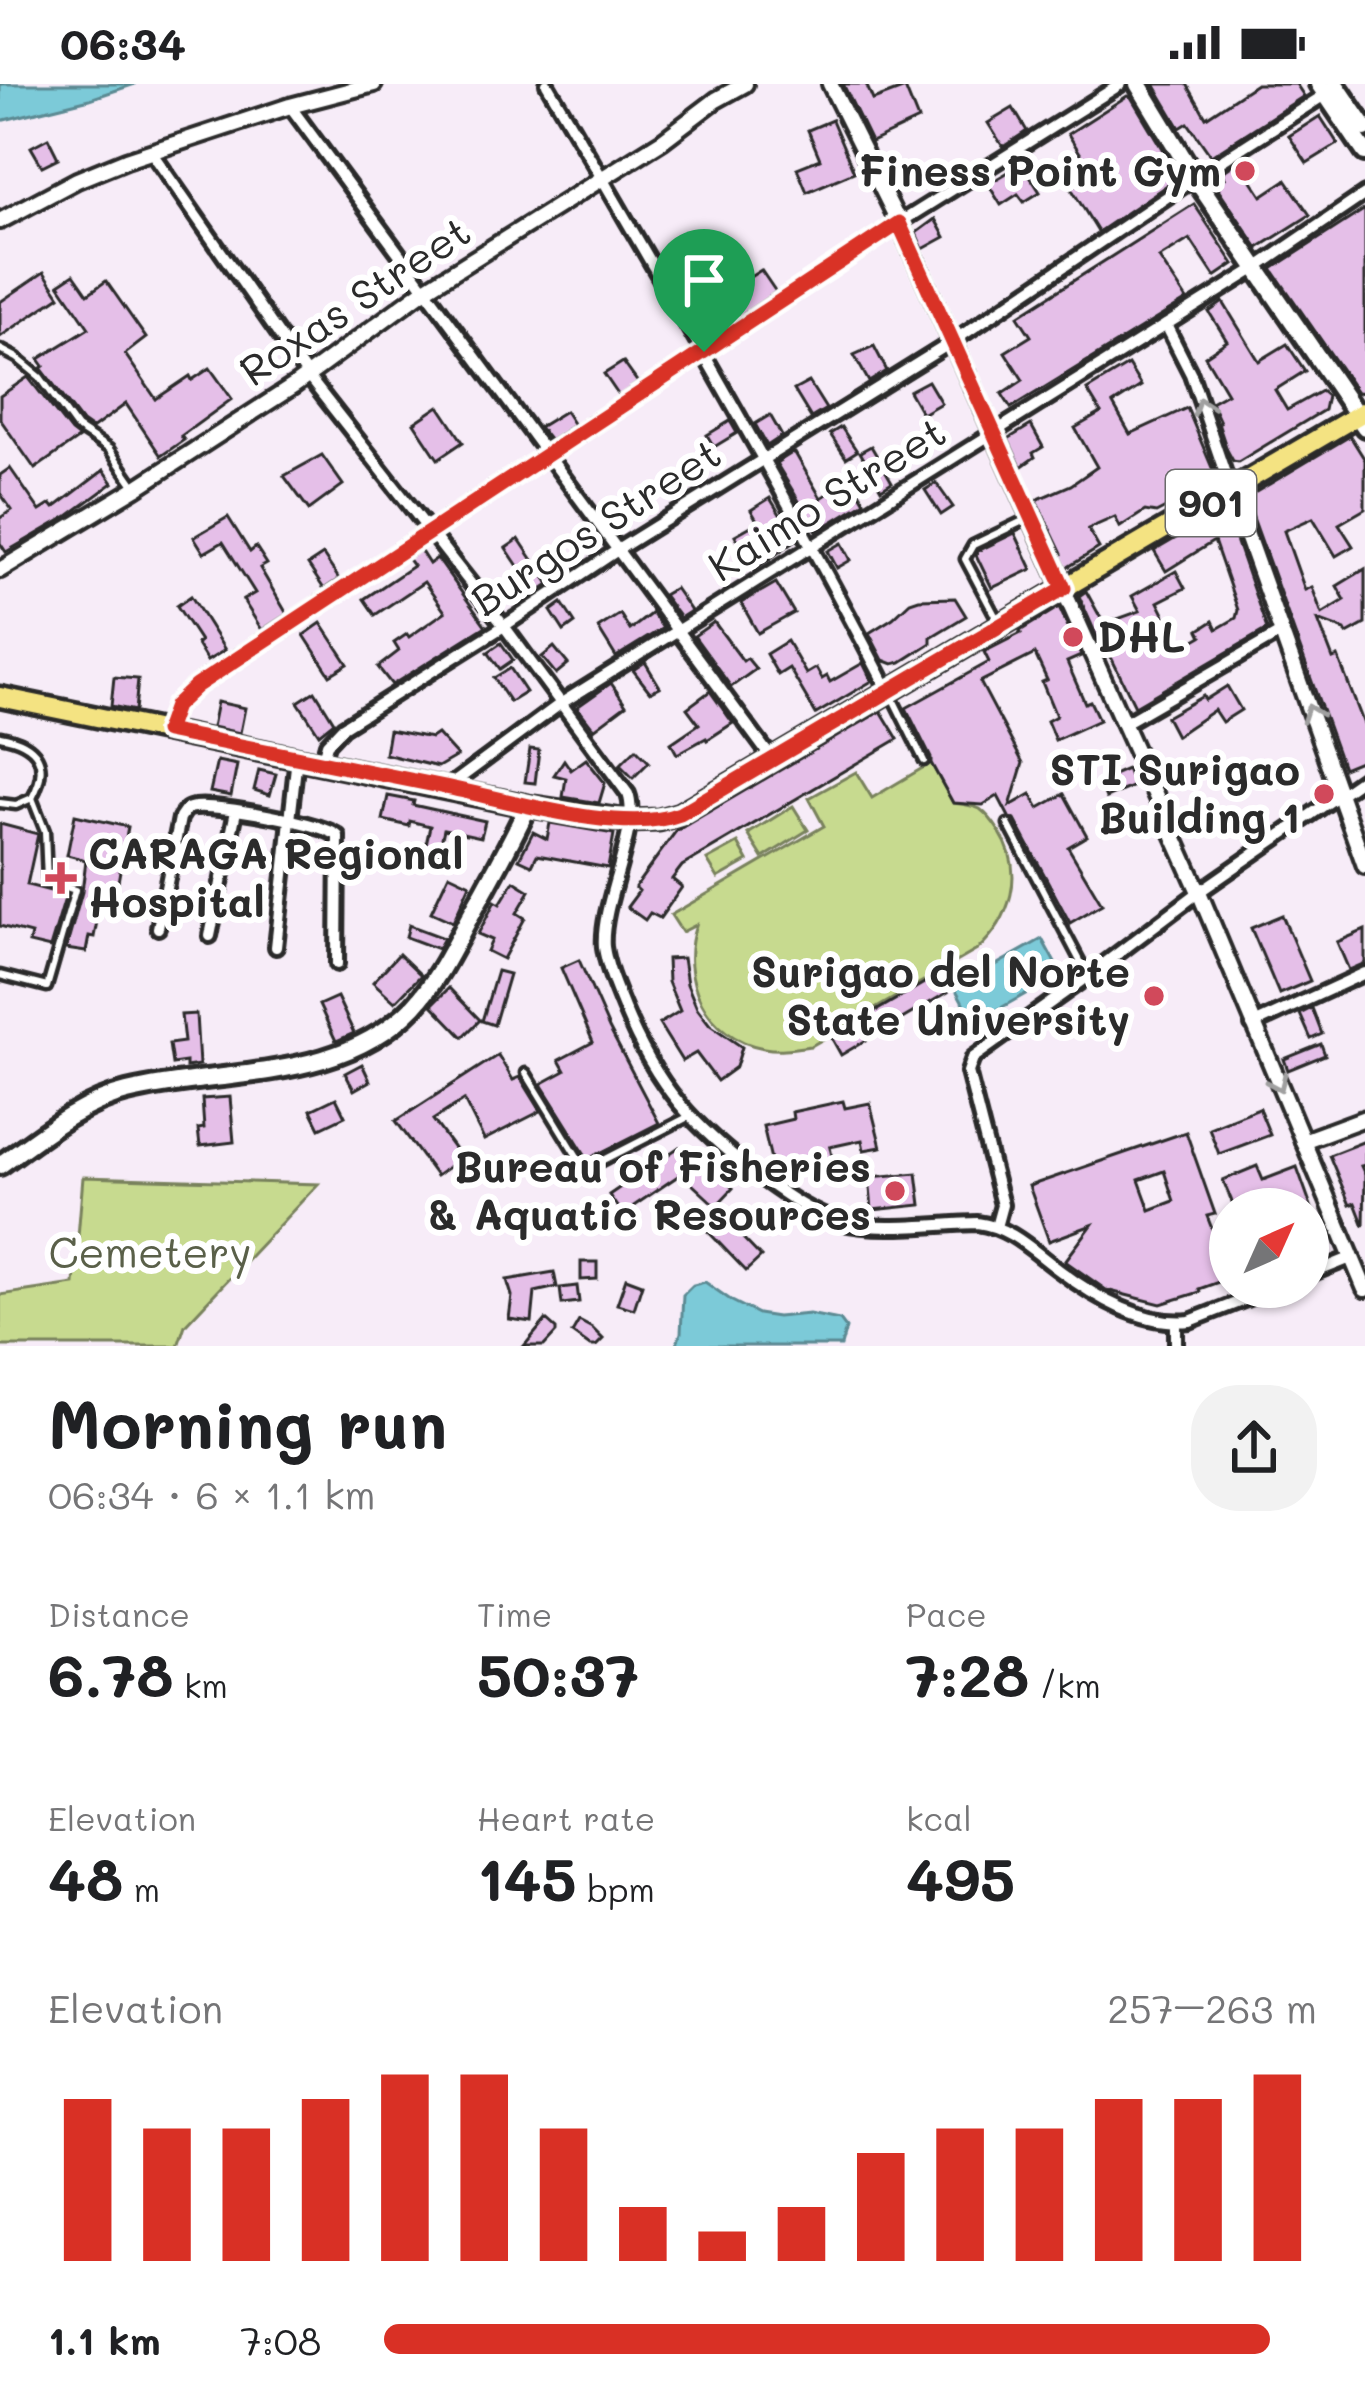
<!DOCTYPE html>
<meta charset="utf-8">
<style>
body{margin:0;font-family:Mali,sans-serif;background:#f2f2f2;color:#202124;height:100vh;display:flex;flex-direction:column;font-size:45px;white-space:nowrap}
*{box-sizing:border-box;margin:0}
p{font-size:39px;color:#757577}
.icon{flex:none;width:66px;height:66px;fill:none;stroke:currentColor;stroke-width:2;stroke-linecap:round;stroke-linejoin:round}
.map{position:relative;height:1262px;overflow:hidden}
.side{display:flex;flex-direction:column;background:#fff;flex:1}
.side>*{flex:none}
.needle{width:78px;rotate:45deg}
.tools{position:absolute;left:1209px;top:1104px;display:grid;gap:24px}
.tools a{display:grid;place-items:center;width:120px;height:120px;border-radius:50%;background:#fff;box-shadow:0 3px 9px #0004;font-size:60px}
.pin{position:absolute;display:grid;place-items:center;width:102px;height:102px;color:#fff;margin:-123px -51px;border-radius:50% 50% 50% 0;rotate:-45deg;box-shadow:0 0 12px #0007}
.pin .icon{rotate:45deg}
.round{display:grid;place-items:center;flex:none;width:126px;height:126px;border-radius:48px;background:#f2f2f2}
.head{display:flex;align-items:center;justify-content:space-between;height:204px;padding:0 48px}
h1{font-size:66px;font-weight:700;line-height:90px}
.metrics{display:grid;grid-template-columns:repeat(3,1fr);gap:18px;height:204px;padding:12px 48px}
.metrics div{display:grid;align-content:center}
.metrics b{font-size:60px;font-weight:700}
.metrics small{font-size:33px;font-weight:400}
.metrics p{font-size:33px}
.chart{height:336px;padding:24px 48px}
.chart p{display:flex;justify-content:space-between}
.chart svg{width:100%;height:216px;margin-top:12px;stroke:#d93025;stroke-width:6}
ul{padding:0 48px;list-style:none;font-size:39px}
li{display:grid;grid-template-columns:192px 144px 1fr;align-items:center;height:90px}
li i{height:30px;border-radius:15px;background:#d93025}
.status{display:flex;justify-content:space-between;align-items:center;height:84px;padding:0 60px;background:#fff;direction:ltr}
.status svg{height:33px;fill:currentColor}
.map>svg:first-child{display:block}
.green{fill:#c7da8f;stroke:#79825d;stroke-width:3}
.water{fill:#7bcad8;stroke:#5b8a93;stroke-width:3}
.building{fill:#e5bfe8;stroke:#2b2b2b;stroke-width:3;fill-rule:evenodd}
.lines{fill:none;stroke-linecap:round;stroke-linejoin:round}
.service-casing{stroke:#2b2b2b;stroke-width:15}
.minor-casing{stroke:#2b2b2b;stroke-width:20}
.tertiary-casing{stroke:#2b2b2b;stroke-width:22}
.secondary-casing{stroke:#2b2b2b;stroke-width:26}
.primary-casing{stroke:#2b2b2b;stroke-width:27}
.service{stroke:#fff;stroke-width:6}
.minor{stroke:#fff;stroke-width:10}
.tertiary{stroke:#fff;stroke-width:14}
.secondary{stroke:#fff;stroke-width:16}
.primary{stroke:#f4e382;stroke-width:18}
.oneway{stroke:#a0a0a0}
.route-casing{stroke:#fff;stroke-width:24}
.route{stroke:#d93025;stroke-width:15}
.poi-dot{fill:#d1495b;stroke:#fff;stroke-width:4.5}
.labels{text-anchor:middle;stroke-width:12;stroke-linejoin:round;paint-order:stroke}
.shield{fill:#fff;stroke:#6b6b6b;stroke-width:3}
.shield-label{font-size:39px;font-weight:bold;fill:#2b2b2b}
.poi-label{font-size:42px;font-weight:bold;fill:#2b2b2b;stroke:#fff;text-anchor:end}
.street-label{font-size:42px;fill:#2b2b2b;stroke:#fff}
.park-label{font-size:42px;fill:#5a6049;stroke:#fff}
</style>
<div class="status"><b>06:34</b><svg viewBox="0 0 49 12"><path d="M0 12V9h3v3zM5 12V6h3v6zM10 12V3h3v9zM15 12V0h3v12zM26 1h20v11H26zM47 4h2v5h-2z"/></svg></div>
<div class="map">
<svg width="1365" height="1262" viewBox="0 0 1365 1262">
<rect width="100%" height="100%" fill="#f7ecf8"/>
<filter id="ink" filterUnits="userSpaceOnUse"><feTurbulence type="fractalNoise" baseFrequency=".00833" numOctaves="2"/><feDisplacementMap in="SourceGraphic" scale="24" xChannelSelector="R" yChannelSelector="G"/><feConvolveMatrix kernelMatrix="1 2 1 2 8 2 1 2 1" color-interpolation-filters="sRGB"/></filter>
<g filter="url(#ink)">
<g class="green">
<path d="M931,679l22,40c9,1 20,2 27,6 8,6 14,14 19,22 27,42 12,88 -22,119l-166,96c-15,2 -31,5 -47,2 -58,-10 -86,-70 -68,-123l-14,7 -11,-17 153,-89 -15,-28 47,-26 16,26z"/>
<path d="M793,722l15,24 -45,28 -15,-24z"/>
<path d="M738,759l10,18 -30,17 -11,-18z"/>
<path d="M83,1093l235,7 -133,141 -7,21h-178v-51l74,-11z"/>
</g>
<g class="water">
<path d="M0,0h135l-45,15 -90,22z"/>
<path d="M1042,855l19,35 -87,49 -19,-35z"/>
<path d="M705,1198l27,19 26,13 19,3 32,-3 31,6 6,8 -5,18h-165l5,-13 2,-38 10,-10z"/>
</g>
<g class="building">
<path d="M843,0h23l7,16 32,-12 13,32 -47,22z"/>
<path d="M1154,0h33l19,33 50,-33h40l8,12 -93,60 -23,-33 -8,5z"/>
<path d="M1127,12l4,1 48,80 -81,55 -27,-44 23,-13 -26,-41z"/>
<path d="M1013,24l14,23 -24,16 -15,-24z"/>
<path d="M1320,32l18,28 -31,19 -18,-27z"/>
<path d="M832,36l22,52 -47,20 -10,-24 23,-9 -12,-29z"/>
<path d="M48,54l10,20 -16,8 -11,-19z"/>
<path d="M1239,77l23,35 24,-16 24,35 -52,33 -43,-64 10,-6 -4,-5z"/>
<path d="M1022,80l18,28 -16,10 -6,-8 -17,11 -13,-21z"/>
<path d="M1194,120l40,60 -19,13 -25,-38 -31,19 28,42 -176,108 -9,-14 21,-14 -18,-28 26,-16 -13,-20z"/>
<path d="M1365,125v184l-8,-1 -85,-123z"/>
<path d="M935,135l10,18 -22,12 -7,-16z"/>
<path d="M761,186l15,22 -36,24 -15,-23z"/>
<path d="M44,188l16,24 -60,41v-35z"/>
<path d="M74,190l14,20 18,-13 40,57 -21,16 31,45 34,-23 2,4 18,-12 22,31 -51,37 3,4 -23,16 -35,-52 -34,25 -10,-7 -41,-54 3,-2 -5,-7 50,-31 -30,-44z"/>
<path d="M1223,218l36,59 28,-17 18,27 -30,19 12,20 34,-19 6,5 -3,14 -86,52 -5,-1 -6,-11 -9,-27 2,-1 -9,-20 16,-9 -22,-37 22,-15 -18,-29z"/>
<path d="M874,262l13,25 -18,11 -15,-27z"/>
<path d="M623,278l15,21 -19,13 -15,-22z"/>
<path d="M1128,281l13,21 -28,18 17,30 57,-26 28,67 -5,10 -54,28 -11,-2 -25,16 -5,-10 -27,12 11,19 -31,19 -3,-1 -5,-11 2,-1 -26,-54 35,-15 26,-18 -22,-39 26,-15 -14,-23z"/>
<path d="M28,293l43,55 8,6 -44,31 -35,-50v-23z"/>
<path d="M928,297l13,22 -19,11 -13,-23z"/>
<path d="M809,298l17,27 -15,9 -17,-28z"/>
<path d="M439,322l24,36 -25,17 -24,-36z"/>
<path d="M565,327l9,14 -24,16 -11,-14z"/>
<path d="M770,331l12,21 -15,10 -12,-22z"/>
<path d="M730,337l7,12 -23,14 -7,-12z"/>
<path d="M1031,341l12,22 -10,6 2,4 -14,10 -13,-28z"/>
<path d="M841,343l16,24 -11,7 -16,-24z"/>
<path d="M1350,352l15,24v49l-26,15 14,22 -17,10 -23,-38 -29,13 21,59 7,-3 10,27 23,-14 -8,-14 28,-17v55l-18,10 -2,-4 -27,-10 15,39 5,-2 27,70v32l-22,9 -97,-270z"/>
<path d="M871,362l21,36 -11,7 -21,-37z"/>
<path d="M792,369h3l26,45 30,-20 14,24 -48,29 -41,-68z"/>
<path d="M322,371l21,30 -34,25 -25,-34z"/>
<path d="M10,384l30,43 11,-7 3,4 50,-38 9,13 -45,33 -62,36 -6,-9v-25l12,-8 -12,-17v-18z"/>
<path d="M936,399l17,24 -12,8 -16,-25z"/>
<path d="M770,414l26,42 -41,29 -20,-34 23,-13 -7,-12z"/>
<path d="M1217,430l11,3 39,112 -132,77 -26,-53 -4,2 -26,-59 7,-5 18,33 36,-13 -8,-15 44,-25 9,17 -27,14 23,46 21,-12 -3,-6 14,-9 4,8 19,-11 2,-8 -24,-69 -48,30 -12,-20z"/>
<path d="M228,433l22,35 6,-5 11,17 -7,4 27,46 -25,16 -19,-30 12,-7 -32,-51 -19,11 -10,-16z"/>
<path d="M1015,449l17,36 -40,19 -16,-33 2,-4z"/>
<path d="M519,455l30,45 -13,9 -30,-45z"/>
<path d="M842,459l9,17 -14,8 -9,-17z"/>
<path d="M420,466l9,14 8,-6 49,68 -94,59 -14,-18 21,-16 -5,-8 13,-9 2,3 36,-25 -21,-30 -49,33 -11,-16 49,-33 -6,-8z"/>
<path d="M323,471l16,24 -15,10 -16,-24z"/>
<path d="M776,499l18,30 -36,20 -17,-30z"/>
<path d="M675,504l16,23 -11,7 -17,-23z"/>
<path d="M191,512l34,54 -18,11 -11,-18 4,-2 -23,-35z"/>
<path d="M955,514l11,18 -35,21v6l-30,19 -8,2 -10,-4 -14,-27 24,-15 17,-16 9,-3z"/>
<path d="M562,519l13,20 -11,8 -13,-20z"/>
<path d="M1059,523l22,49 -14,6 18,41 5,-2 9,19 -44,20 -8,-19 9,-5 -14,-34 5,-2 -12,-26 -55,28 43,81 -13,43 21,-12 8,14 25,-14 23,42 -19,11 34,57 -32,19 -55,-103 -6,-3 -11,-21 -15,9 -30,-2 -22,-40v-5l-25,-50 83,-46 -5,-10 37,-19 -1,-2z"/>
<path d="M652,529l11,15 -47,29 -18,-29 22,-14 10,16z"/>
<path d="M714,538l29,39 4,-3 9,11 -25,18 -37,-51z"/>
<path d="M321,539l27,41 -18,11 -26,-40z"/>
<path d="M787,557l19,33 10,-6 6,11 5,-3 3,6 33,-19 9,18 -56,33 -27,-46 -11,7 -12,-21z"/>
<path d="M501,559l12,17 -13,9 -12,-17z"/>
<path d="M554,563l14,17 -12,10 -14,-17z"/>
<path d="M645,578l15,25 -10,5 -17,-22z"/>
<path d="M510,584l16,24 -16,10 -16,-24z"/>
<path d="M114,593l24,2 -3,32 -24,-5z"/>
<path d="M611,599l15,22 -32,24 -17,-22z"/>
<path d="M1227,602l14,24 -19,12 -8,-12 -38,26 -10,-19 37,-21 2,4z"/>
<path d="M315,607l19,31 -15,12 -21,-32z"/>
<path d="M710,607l23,32 -26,17 -1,-2 -29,16 -6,-11 28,-19 -12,-16z"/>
<path d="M217,618l28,6 -5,25 -28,-6z"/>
<path d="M881,627l17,28 -216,127 -10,13 10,8 -22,31 -10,-5 -5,7 -18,-13 12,-16 -4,-4 41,-56z"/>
<path d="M389,646l42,8 6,-4 20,22 -19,11 -53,-13z"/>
<path d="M530,665l9,1 -4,33 -10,-1z"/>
<path d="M636,665l13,13 -16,16 -13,-13z"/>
<path d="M586,675l19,24 -6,20 -36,-6 3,-19 -12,-3 10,-15 7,10z"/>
<path d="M217,677l20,4 -6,31 -21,-4z"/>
<path d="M1127,685l7,17 -28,12 -7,-17z"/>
<path d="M259,686l17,4 -6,21 -16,-5z"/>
<path d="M388,712l26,5 -1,4 72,16 -4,16 -37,-8 -8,36 -14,-3 8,-36 -20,-5 -1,5 -26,-6z"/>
<path d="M75,731l53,12 -13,71 -13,-3 -8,42 -5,-1 -3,16 -20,-3 16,-57 4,-32 -19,-5z"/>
<path d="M550,739l64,11 -6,34 -71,-13 -5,10 -13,-6 14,-27 14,7z"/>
<path d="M0,740l38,10 -11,51 39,10 -16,53 -21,-5 2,-9 -31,-8z"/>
<path d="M449,790l21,10 -17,38 -22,-10z"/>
<path d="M514,797l16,10 -13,22 8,5 -22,41 -16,-8 5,-11 -14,-6 17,-33 5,3z"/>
<path d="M1282,831l28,66 -31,13 -28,-66z"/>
<path d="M409,841l35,13 -6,11 -32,-12z"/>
<path d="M1365,846v33l-16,7 -12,-28z"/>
<path d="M399,870l22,21 -26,27 -22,-20z"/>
<path d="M683,874l4,26 10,24 13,17 32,22 -6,20 -19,14 -21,-28 -14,8 -23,-37 21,-13 -12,-29 -1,-23z"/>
<path d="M579,876l30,68 50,95 -71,36 -47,-75 24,-13 -6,-11 34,-18 -32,-74z"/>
<path d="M497,887l12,3 -15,51 -12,-4z"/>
<path d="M938,891l10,17 -107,63 -10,-18z"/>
<path d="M449,904l31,32 -17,17 -31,-32z"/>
<path d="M337,913l17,36 -18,8 -17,-36z"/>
<path d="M1312,924l10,26 -11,5 -11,-25z"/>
<path d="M196,930l3,51 -13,2v-5l-14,2 -3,-20 15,-2 -3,-27z"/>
<path d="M1321,960l4,11 -37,15 -4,-11z"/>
<path d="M498,971l15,25 7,-3 21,34 -57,29 -20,-40 -31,20 28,38 -25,18 -40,-55z"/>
<path d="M362,980l8,17 -16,9 -9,-17z"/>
<path d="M230,1013l4,45 -34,4 -2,-17 6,-1 -2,-29z"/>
<path d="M336,1014l9,18 -25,12 -9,-18z"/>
<path d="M843,1017l2,7 25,-5 11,44 -17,3 -2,-10 -32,7 3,14 -59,11 -11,-46 30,-7 -1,-7z"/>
<path d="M1259,1024l11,27 -51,19 -10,-26z"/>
<path d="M1186,1048l29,82 -8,2 18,46 5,-2v18l-31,11 1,3 -39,12 -55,-14 -41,-29 27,-36 -43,16 -20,-55zM1164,1087l10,30 -24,9 -11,-30z"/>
<path d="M1365,1057v24l-4,1 4,9 -1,51 -9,-23 -5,2 -21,-50z"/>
<path d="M679,1063l15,22 8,-9 31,28 -17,18 -35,-32 -59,40 -13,-19z"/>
<path d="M1257,1082l6,14 34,-13 32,89 -21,8v-55h-73l-12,-29z"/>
<path d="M917,1089l4,32 -49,5 -3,-33z"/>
<path d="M712,1122l49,51 -15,14 -49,-51z"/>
<path d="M581,1178h16v17l-16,1z"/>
<path d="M554,1188l3,15 -22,5 -3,30 -23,-3 3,-23 -5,-16z"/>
<path d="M626,1194l16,6 -8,25 -17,-5z"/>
<path d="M577,1202l2,16 -17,2 -2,-16z"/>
<path d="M546,1236l10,9v4l-12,13h-20z"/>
<path d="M579,1237l13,7 11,11 -7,7h-6l-18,-13z"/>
</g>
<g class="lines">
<defs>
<g id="service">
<path d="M0,265l17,9 23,19 37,51 32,21 25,36"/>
<path d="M999,539l-34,-64 8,-14 54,-26"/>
<path d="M890,609l34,68"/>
<path d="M0,652c38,7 51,27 32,62l-16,7 -16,-2"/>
<path d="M1008,740l80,152"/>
<path d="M0,891l47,12 28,-97 -28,-9 -2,-50 -13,-33"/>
<path d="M526,989l57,93 5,1 14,-6 86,-44"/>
</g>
<g id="minor">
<path d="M547,0c117,200 234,400 341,606"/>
<path d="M290,22l482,653"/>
<path d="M152,69l155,222 197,251 124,168c13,33 -28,110 -24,153 3,21 12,41 20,61 33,80 68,117 136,169 24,17 51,37 80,45 37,10 98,2 137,1 34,4 56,28 82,47 37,28 84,56 131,51l87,-34"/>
<path d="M1166,241l25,49 40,117"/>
<path d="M1123,640l159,-92"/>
<path d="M166,647l9,-25 20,-20 704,-463 222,-139"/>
<path d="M322,678l5,-18 16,-17 161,-101 115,-77 333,-207 243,-164 134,-86"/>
<path d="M448,703l112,-83 695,-435 110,-75"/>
<path d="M158,844l22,-110c5,-7 5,-10 15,-11 22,-3 128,16 143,29l-1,128"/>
<path d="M210,852l26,-125"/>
<path d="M276,863l21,-190"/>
<path d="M1252,941l113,-52"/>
<path d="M996,1143l6,-22 -34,-133 5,-14 115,-82 111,-84 166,-115"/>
<path d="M1308,1191l45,-18"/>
<path d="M1176,1238v24"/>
</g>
<g id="tertiary">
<path d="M830,0l69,139 300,669 166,397"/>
<path d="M0,137l77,-41 49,-20 164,-54 84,-22"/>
<path d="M1231,407l134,375"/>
<path d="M0,486l136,-82 159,-103 132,-97 235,-147 54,-41 29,-16"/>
<path d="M1303,1057l62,-23"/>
</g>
<g id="secondary">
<path d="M1138,0l57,94 170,249"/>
<path d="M1319,0l46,68"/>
<path d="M1335,0l30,44"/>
<path d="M0,1081c39,-28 80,-62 127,-73 96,-24 212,-8 287,-86 23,-25 38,-56 54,-86 21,-38 42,-75 60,-114"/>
</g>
<path id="primary" d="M0,613l528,109 101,15 30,-1 21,-6 685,-403"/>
</defs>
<use href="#service" class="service-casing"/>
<use href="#minor" class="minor-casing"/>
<use href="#tertiary" class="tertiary-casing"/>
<use href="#secondary" class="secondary-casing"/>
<use href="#primary" class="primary-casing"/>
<use href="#service" class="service"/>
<use href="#minor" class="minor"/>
<use href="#tertiary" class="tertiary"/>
<use href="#secondary" class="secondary"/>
<use href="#primary" class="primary"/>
</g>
<defs><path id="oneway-chevron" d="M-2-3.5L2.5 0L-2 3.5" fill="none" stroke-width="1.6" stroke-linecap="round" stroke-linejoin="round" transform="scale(3)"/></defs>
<g class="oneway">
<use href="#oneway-chevron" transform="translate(1202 322) rotate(-109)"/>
<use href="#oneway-chevron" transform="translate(1311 629) rotate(-110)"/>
<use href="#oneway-chevron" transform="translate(1278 999) rotate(66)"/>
</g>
</g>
<g class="lines" filter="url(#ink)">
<defs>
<path id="route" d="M899,139l165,365 -384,226c-58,22 -173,-15 -235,-27 -93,-18 -186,-37 -279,-56l9,-25 21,-20z"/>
</defs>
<use href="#route" class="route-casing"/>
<use href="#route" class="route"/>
</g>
<g class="poi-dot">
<circle cx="1245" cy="87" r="12"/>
<circle cx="1073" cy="553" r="12"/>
<circle cx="1324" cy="710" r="12"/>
<path d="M55 776h12v12h12v12h-12v12h-12v-12h-12v-12h12z"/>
<circle cx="1154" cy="912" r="12"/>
<circle cx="895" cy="1107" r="12"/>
</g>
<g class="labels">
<rect class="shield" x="1166" y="386" width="90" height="66" rx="9"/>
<g class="shield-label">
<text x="1211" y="433">901</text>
</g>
<g class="poi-label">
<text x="1221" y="102">Finess Point Gym</text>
<text x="1097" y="568" text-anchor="start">DHL</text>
<text x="1300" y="701">STI Surigao<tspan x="1300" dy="48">Building 1</tspan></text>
<text x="88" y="785" text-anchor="start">CARAGA Regional<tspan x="88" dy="48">Hospital</tspan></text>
<text x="1130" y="903">Surigao del Norte<tspan x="1130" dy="48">State University</tspan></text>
<text x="871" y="1098">Bureau of Fisheries<tspan x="871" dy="48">&amp; Aquatic Resources</tspan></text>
</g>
<g class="street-label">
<text transform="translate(355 217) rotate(-34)" y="15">Roxas Street</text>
<text transform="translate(827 415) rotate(-32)" y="15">Kaimo Street</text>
<text transform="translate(596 443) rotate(-33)" y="15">Burgos Street</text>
</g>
<g class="park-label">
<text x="150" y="1184">Cemetery</text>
</g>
</g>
</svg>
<div class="tools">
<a><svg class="needle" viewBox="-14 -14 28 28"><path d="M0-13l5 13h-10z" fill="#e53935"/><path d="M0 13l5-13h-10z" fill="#757577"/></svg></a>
</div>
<div class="pin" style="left:704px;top:268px;background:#1e9e55"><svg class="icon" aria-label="arrive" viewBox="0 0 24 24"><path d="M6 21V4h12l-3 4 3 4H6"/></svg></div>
</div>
<section class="side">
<div class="head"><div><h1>Morning run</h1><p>06:34 · 6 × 1.1 km</p></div><a class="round"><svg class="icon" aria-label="share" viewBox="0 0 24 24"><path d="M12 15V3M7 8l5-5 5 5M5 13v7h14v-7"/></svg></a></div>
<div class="metrics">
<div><p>Distance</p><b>6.78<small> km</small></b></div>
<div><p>Time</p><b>50:37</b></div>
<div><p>Pace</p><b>7:28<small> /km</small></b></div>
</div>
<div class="metrics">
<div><p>Elevation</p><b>48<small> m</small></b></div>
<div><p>Heart rate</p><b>145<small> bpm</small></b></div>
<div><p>kcal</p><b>495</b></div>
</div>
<div class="chart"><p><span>Elevation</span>257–263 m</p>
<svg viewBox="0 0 160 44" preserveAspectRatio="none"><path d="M5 44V11M15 44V17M25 44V17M35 44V11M45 44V6M55 44V6M65 44V17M75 44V33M85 44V38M95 44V33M105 44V22M115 44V17M125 44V17M135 44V11M145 44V11M155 44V6"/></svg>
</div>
<ul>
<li><b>1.1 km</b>7:08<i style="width:95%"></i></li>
</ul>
</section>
